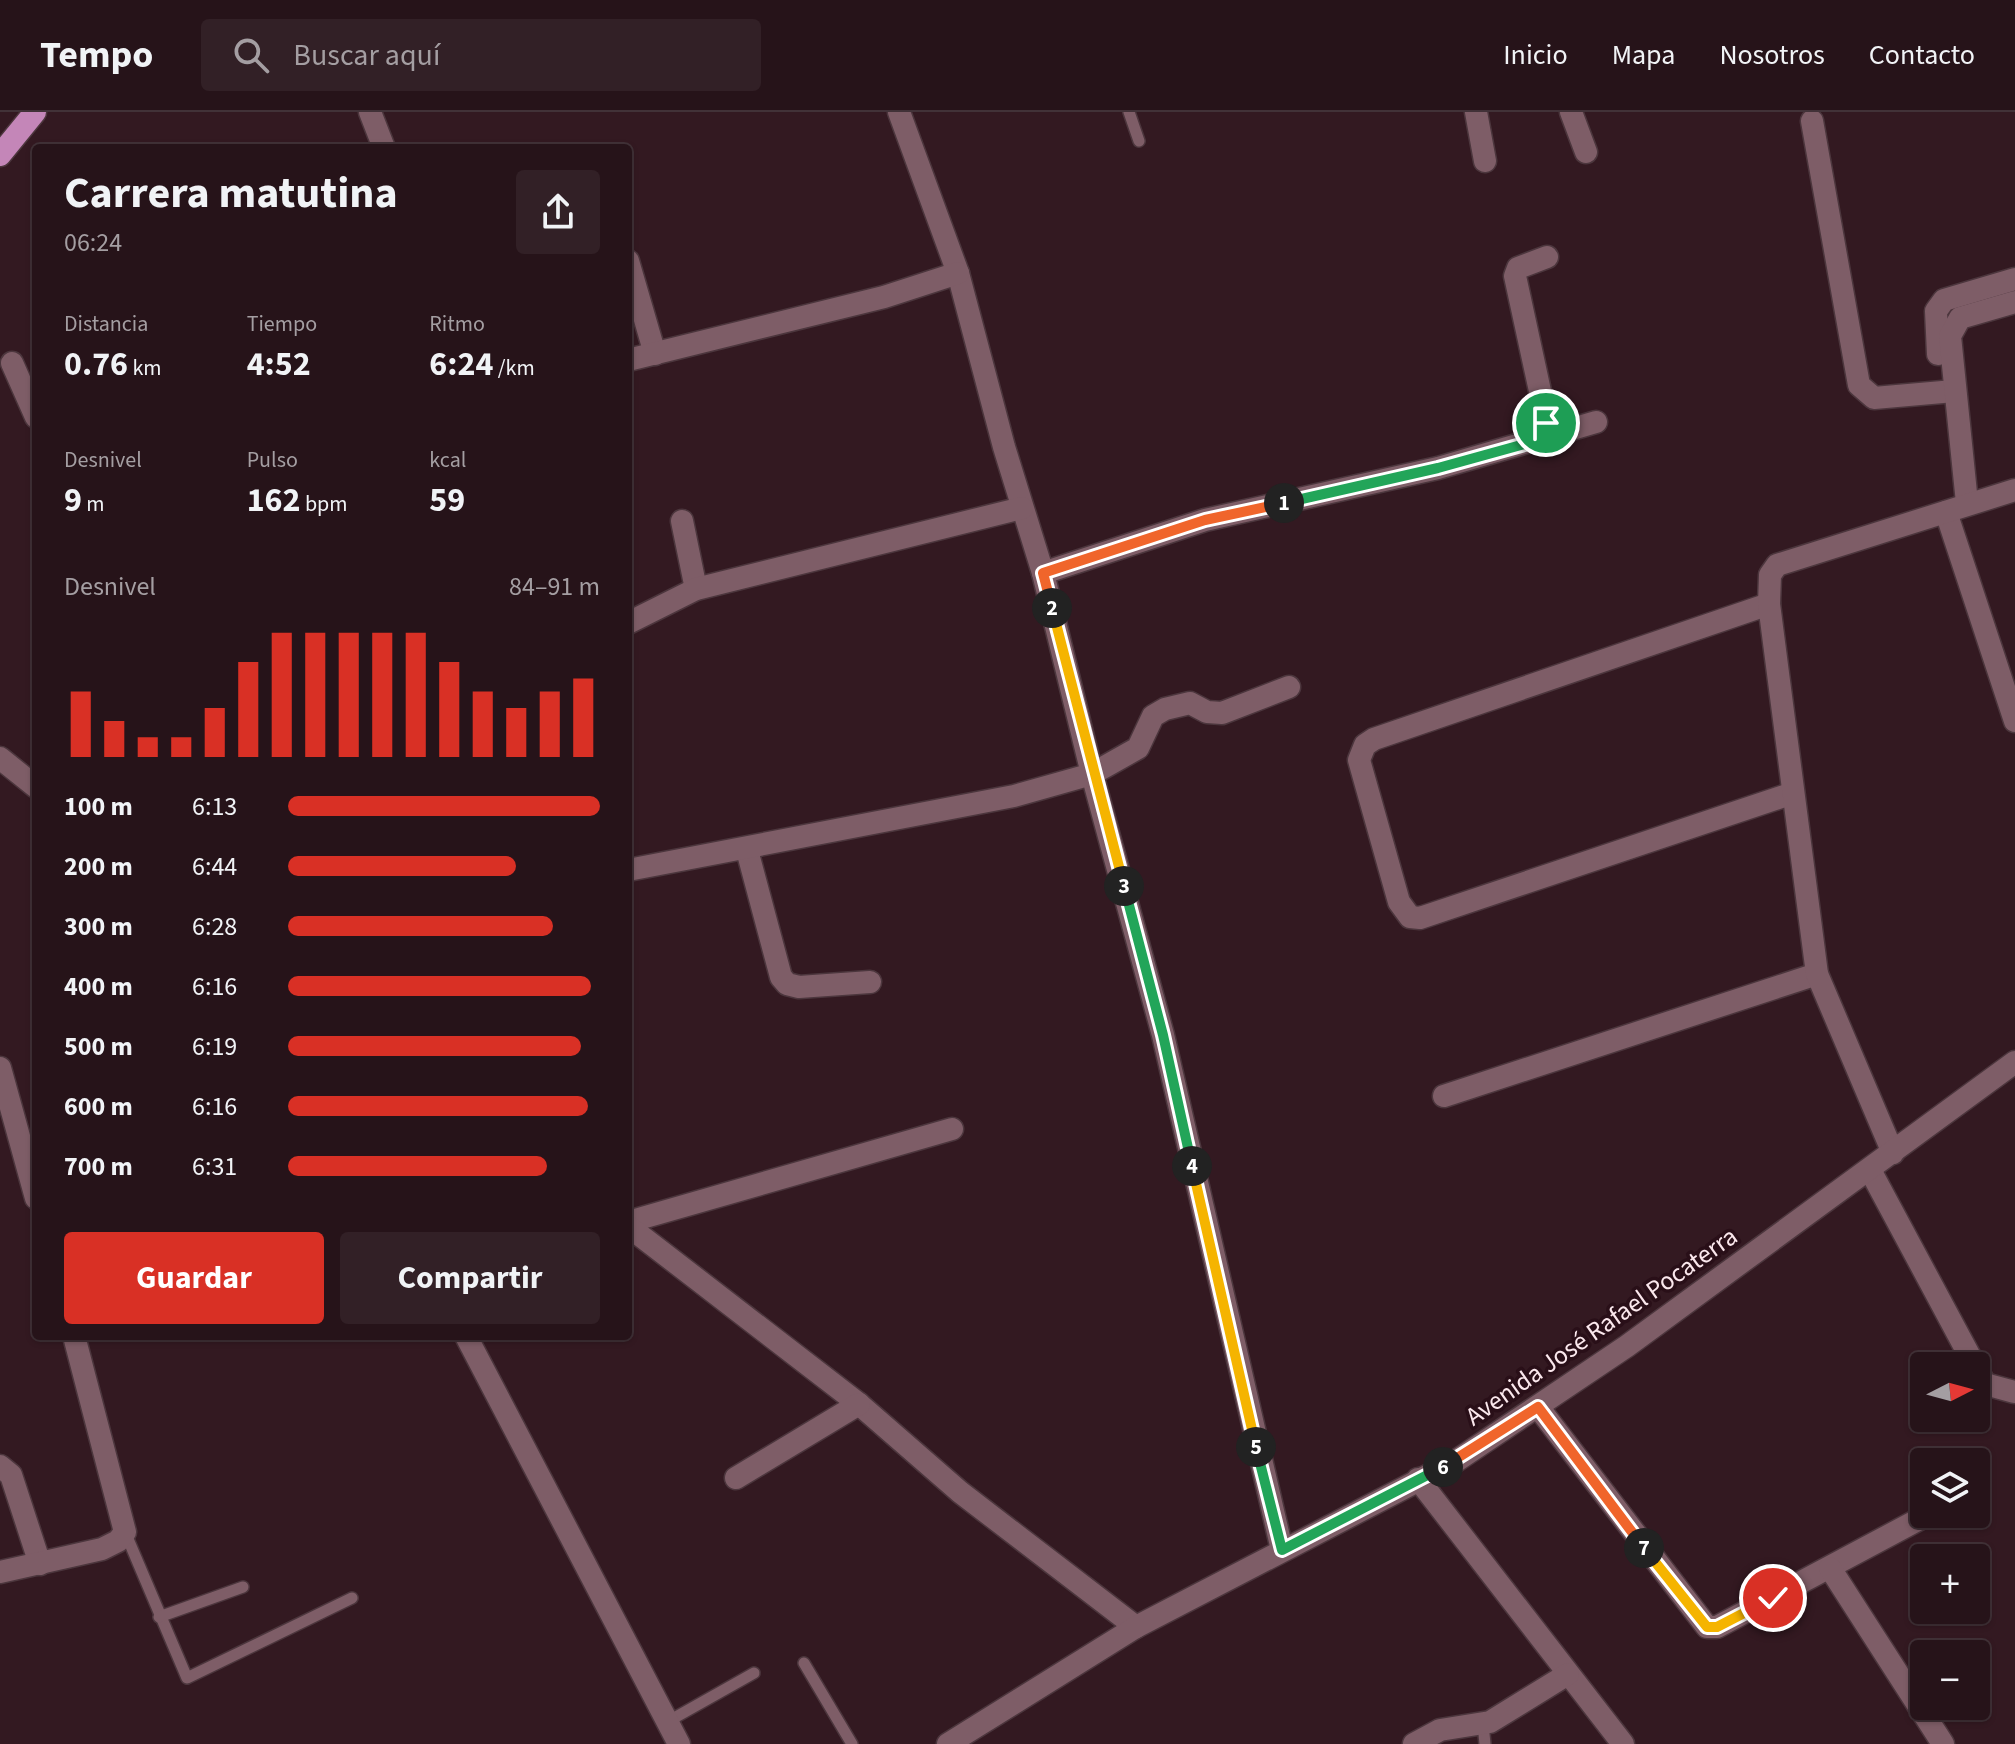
<!DOCTYPE html>
<html lang="es">
<meta charset="utf-8">
<style>
body{margin:0;font-family:"Source Sans 3",sans-serif;background:#322026;color:#f1f3f6;height:100vh;display:flex;flex-direction:column;font-size:30px;white-space:nowrap}
*{box-sizing:border-box;margin:0}
p{font-size:26px;color:#a49ea2}
.icon{flex:none;width:44px;height:44px;fill:none;stroke:currentColor;stroke-width:2;stroke-linecap:round;stroke-linejoin:round}
.map{position:relative;flex:1;overflow:hidden}
.side{position:absolute;left:32px;top:32px;width:600px;height:1196px;display:flex;flex-direction:column;background:#261319;border-radius:8px;box-shadow:0 2px 6px #0004,0 0 0 2px #423238}
.side>*{flex:none}
.needle{width:52px;rotate:84deg}
.controls{position:absolute;left:1910px;top:1240px;display:grid;gap:16px}
.controls a{display:grid;place-items:center;width:80px;height:80px;border-radius:8px;background:#261319;box-shadow:0 2px 6px #0004,0 0 0 2px #423238;font-size:40px}
.pin{position:absolute;display:grid;place-items:center;width:68px;height:68px;color:#fff;margin:-34px;border:4px solid #fff;border-radius:50%;box-shadow:0 2px 8px #0007}
.km{position:absolute;width:40px;height:40px;margin:-20px;border-radius:50%;background:#222;color:#fff;font-size:22px;line-height:40px;text-align:center}
.round{display:grid;place-items:center;flex:none;width:84px;height:84px;border-radius:8px;background:#322026}
.overview{display:flex;align-items:center;justify-content:space-between;height:136px;padding:0 32px}
h1{font-size:44px;font-weight:700;line-height:60px}
.metrics{display:grid;grid-template-columns:repeat(3,1fr);gap:12px;height:136px;padding:8px 32px}
.metrics div{display:grid;align-content:center}
.metrics b{font-size:34px;font-weight:700}
.metrics small{font-size:22px;font-weight:400}
.metrics p{font-size:22px}
.chart{height:224px;padding:16px 32px}
.chart p{display:flex;justify-content:space-between}
.chart svg{width:100%;height:144px;margin-top:8px;stroke:#d93025;stroke-width:6}
.primary-button{display:flex;gap:16px;margin-top:auto;padding:16px 32px}
.primary-button a{flex:1;height:92px;border-radius:8px;background:#d93025;color:#fff;font-size:32px;font-weight:700;line-height:92px;text-align:center}
.primary-button a+a{background:#322026;color:#f1f3f6}
ul{padding:0 32px;list-style:none;font-size:26px}
li{display:grid;grid-template-columns:128px 96px 1fr;align-items:center;height:60px}
li i{height:20px;border-radius:10px;background:#d93025}
header{display:flex;align-items:center;gap:48px;box-sizing:border-box;height:112px;padding:0 40px;background:#261319;border-bottom:2px solid #423238}
header strong{font-size:38px}
nav{display:flex;gap:44px;margin-inline-start:auto;font-size:28px}
.search{width:560px;height:72px;background:#322026;display:flex;align-items:center;gap:20px;box-sizing:border-box;padding:0 28px;border-radius:8px;color:#a49ea2;font-size:30px}
.map>svg:first-child{display:block}
.lines{fill:none;stroke-linecap:round;stroke-linejoin:round}
.service-casing{stroke:#4c363d;stroke-width:14}
.minor-casing{stroke:#4c363d;stroke-width:25}
.tertiary-casing{stroke:#4c363d;stroke-width:25}
.trunk-casing{stroke:#4c363d;stroke-width:25}
.service{stroke:#7e5d67;stroke-width:11}
.minor{stroke:#7e5d67;stroke-width:22}
.tertiary{stroke:#7e5d67;stroke-width:22}
.trunk{stroke:#c486b8;stroke-width:22}
.split-1-casing{stroke:#fff;stroke-width:16}
.split-2-casing{stroke:#fff;stroke-width:16}
.split-3-casing{stroke:#fff;stroke-width:16}
.split-4-casing{stroke:#fff;stroke-width:16}
.split-5-casing{stroke:#fff;stroke-width:16}
.split-6-casing{stroke:#fff;stroke-width:16}
.split-7-casing{stroke:#fff;stroke-width:16}
.split-8-casing{stroke:#fff;stroke-width:16}
.split-1{stroke:#22a559;stroke-width:10}
.split-2{stroke:#f0652b;stroke-width:10}
.split-3{stroke:#f5b400;stroke-width:10}
.split-4{stroke:#22a559;stroke-width:10}
.split-5{stroke:#f5b400;stroke-width:10}
.split-6{stroke:#22a559;stroke-width:10}
.split-7{stroke:#f0652b;stroke-width:10}
.split-8{stroke:#f5b400;stroke-width:10}
.labels{text-anchor:middle;stroke-width:7;stroke-linejoin:round;paint-order:stroke}
.street-label{font-size:26px;fill:#fbe8ed;stroke:#290f18}
</style>
<header>
<strong>Tempo</strong>
<div class="search"><svg class="icon" aria-label="search" viewBox="0 0 24 24"><circle cx="10" cy="10" r="6"/><path d="M15 15l6 6"/></svg>Buscar aquí</div>
<nav><a>Inicio</a><a>Mapa</a><a>Nosotros</a><a>Contacto</a></nav>
</header>
<div class="map">
<svg width="2015" height="1632" viewBox="0 0 2015 1632">
<rect width="100%" height="100%" fill="#331921"/>
<g class="lines">
<defs>
<g id="service">
<path d="M1129,0l10,29"/>
<path d="M125,1420l62,146 165,-80"/>
<path d="M159,1505l84,-30"/>
<path d="M804,1551l48,81"/>
<path d="M667,1610l87,-49"/>
<path d="M1483,1612l2,20"/>
</g>
<g id="minor">
<path d="M370,0l14,36"/>
<path d="M899,0l59,161 46,174 39,126 49,201 71,261 119,515"/>
<path d="M1476,0l9,49"/>
<path d="M1571,0l15,40"/>
<path d="M1812,9l47,264 15,13 80,-7"/>
<path d="M1547,145l-29,11 -3,8 35,161"/>
<path d="M628,149l27,93"/>
<path d="M1938,242l-2,-43 8,-11 71,-21"/>
<path d="M628,248l256,-63 74,-24"/>
<path d="M12,251l24,54"/>
<path d="M1967,391l-17,-167 10,-18 55,-16"/>
<path d="M1946,400l69,209"/>
<path d="M682,409l14,68"/>
<path d="M1043,461l162,-53 233,-52 158,-46"/>
<path d="M1769,492l-395,135 -9,6 -6,15 40,142 11,15 10,1 373,-125"/>
<path d="M628,511l68,-34 326,-81"/>
<path d="M0,646l36,29"/>
<path d="M747,738l34,127 6,7 12,3 71,-5"/>
<path d="M628,758l386,-74 78,-22 46,-26 15,-32 12,-7 25,-6 17,9 15,1 67,-26"/>
<path d="M0,956l36,130"/>
<path d="M1444,984l373,-122"/>
<path d="M1893,1041l-76,-179 -48,-370 1,-29 7,-10 238,-75"/>
<path d="M1870,1058l105,196"/>
<path d="M628,1110l324,-93"/>
<path d="M628,1114l231,178 101,88 176,135"/>
<path d="M466,1224l213,408"/>
<path d="M1976,1256l9,16 29,8"/>
<path d="M1538,1295l169,220h10l212,-113"/>
<path d="M0,1354l11,9 29,89"/>
<path d="M736,1366l123,-74"/>
<path d="M1418,1367l205,265"/>
<path d="M1976,1376h1"/>
<path d="M1830,1456l113,176"/>
<path d="M0,1460l102,-23 16,-8 7,-9 -51,-196"/>
<path d="M1414,1632l26,-14 50,-8 78,-48"/>
</g>
<path id="tertiary" d="M948,1632l188,-117 320,-166 171,-115 388,-284"/>
<path id="trunk" d="M0,43l35,-43"/>
</defs>
<use href="#service" class="service-casing"/>
<use href="#minor" class="minor-casing"/>
<use href="#tertiary" class="tertiary-casing"/>
<use href="#trunk" class="trunk-casing"/>
<use href="#service" class="service"/>
<use href="#minor" class="minor"/>
<use href="#tertiary" class="tertiary"/>
<use href="#trunk" class="trunk"/>
</g>
<g class="lines">
<defs>
<path id="split-1" d="M1284,391l154,-35 112,-31 -4,-14"/>
<path id="split-2" d="M1052,496l-9,-35 162,-53 79,-17"/>
<path id="split-3" d="M1052,496l72,278"/>
<path id="split-4" d="M1124,774l39,149 29,131"/>
<path id="split-5" d="M1192,1054l64,281"/>
<path id="split-6" d="M1256,1335l26,103 161,-83"/>
<path id="split-7" d="M1443,1355l95,-60 106,141"/>
<path id="split-8" d="M1644,1436l63,79h10l56,-29"/>
</defs>
<use href="#split-1" class="split-1-casing"/>
<use href="#split-2" class="split-2-casing"/>
<use href="#split-3" class="split-3-casing"/>
<use href="#split-4" class="split-4-casing"/>
<use href="#split-5" class="split-5-casing"/>
<use href="#split-6" class="split-6-casing"/>
<use href="#split-7" class="split-7-casing"/>
<use href="#split-8" class="split-8-casing"/>
<use href="#split-1" class="split-1"/>
<use href="#split-2" class="split-2"/>
<use href="#split-3" class="split-3"/>
<use href="#split-4" class="split-4"/>
<use href="#split-5" class="split-5"/>
<use href="#split-6" class="split-6"/>
<use href="#split-7" class="split-7"/>
<use href="#split-8" class="split-8"/>
</g>
<g class="labels">
<g class="street-label">
<text transform="translate(1601 1214) rotate(-35)" y="9">Avenida José Rafael Pocaterra</text>
</g>
</g>
</svg>
<div class="controls">
<a><svg class="needle" viewBox="-14 -14 28 28"><path d="M0-13l5 13h-10z" fill="#e53935"/><path d="M0 13l5-13h-10z" fill="#a49ea2"/></svg></a>
<a><svg class="icon" aria-label="layers" viewBox="0 0 24 24"><path d="M12 4l9 5-9 5-9-5zM3 14l9 5 9-5"/></svg></a>
<a>+</a>
<a>−</a>
</div>
<div class="pin" style="left:1546px;top:311px;background:#1e9e55"><svg class="icon" aria-label="arrive" viewBox="0 0 24 24"><path d="M6 21V4h12l-3 4 3 4H6"/></svg></div>
<div class="pin" style="left:1773px;top:1486px;background:#d93025"><svg class="icon" aria-label="check" viewBox="0 0 24 24"><path d="M5 12l5 5 9-10"/></svg></div>
<b class="km" style="left:1284px;top:391px">1</b>
<b class="km" style="left:1052px;top:496px">2</b>
<b class="km" style="left:1124px;top:774px">3</b>
<b class="km" style="left:1192px;top:1054px">4</b>
<b class="km" style="left:1256px;top:1335px">5</b>
<b class="km" style="left:1443px;top:1355px">6</b>
<b class="km" style="left:1644px;top:1436px">7</b>
<section class="side">
<div class="overview"><div><h1>Carrera matutina</h1><p>06:24</p></div><a class="round"><svg class="icon" aria-label="share" viewBox="0 0 24 24"><path d="M12 15V3M7 8l5-5 5 5M5 13v7h14v-7"/></svg></a></div>
<div class="metrics">
<div><p>Distancia</p><b>0.76<small> km</small></b></div>
<div><p>Tiempo</p><b>4:52</b></div>
<div><p>Ritmo</p><b>6:24<small> /km</small></b></div>
</div>
<div class="metrics">
<div><p>Desnivel</p><b>9<small> m</small></b></div>
<div><p>Pulso</p><b>162<small> bpm</small></b></div>
<div><p>kcal</p><b>59</b></div>
</div>
<div class="chart"><p><span>Desnivel</span>84–91 m</p>
<svg viewBox="0 0 160 44" preserveAspectRatio="none"><path d="M5 44V24M15 44V33M25 44V38M35 44V38M45 44V29M55 44V15M65 44V6M75 44V6M85 44V6M95 44V6M105 44V6M115 44V15M125 44V24M135 44V29M145 44V24M155 44V20"/></svg>
</div>
<ul>
<li><b>100 m</b>6:13<i style="width:100%"></i></li>
<li><b>200 m</b>6:44<i style="width:73%"></i></li>
<li><b>300 m</b>6:28<i style="width:85%"></i></li>
<li><b>400 m</b>6:16<i style="width:97%"></i></li>
<li><b>500 m</b>6:19<i style="width:94%"></i></li>
<li><b>600 m</b>6:16<i style="width:96%"></i></li>
<li><b>700 m</b>6:31<i style="width:83%"></i></li>
</ul>
<div class="primary-button"><a>Guardar</a><a>Compartir</a></div>
</section>
</div>
